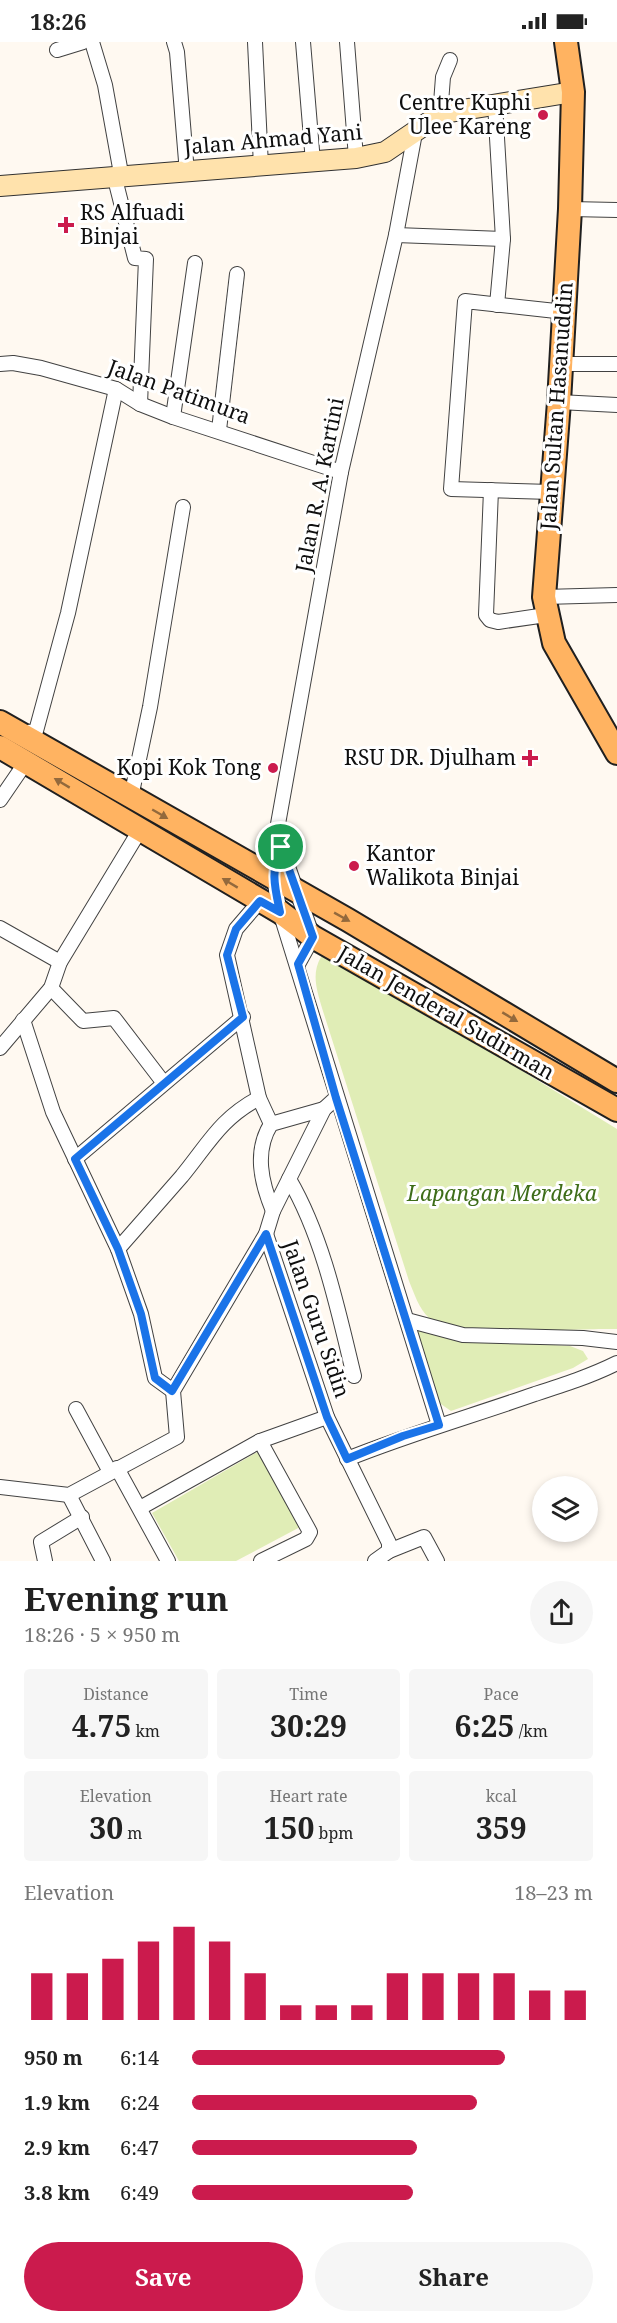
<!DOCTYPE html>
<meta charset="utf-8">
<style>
body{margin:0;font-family:"Noto Serif",serif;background:#f6f6f6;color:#222;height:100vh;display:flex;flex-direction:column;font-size:22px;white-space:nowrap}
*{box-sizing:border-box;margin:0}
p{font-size:20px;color:#767676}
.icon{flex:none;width:33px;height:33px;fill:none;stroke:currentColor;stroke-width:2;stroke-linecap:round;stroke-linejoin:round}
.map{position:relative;height:1519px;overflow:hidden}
.sheet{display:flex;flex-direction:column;background:#fff;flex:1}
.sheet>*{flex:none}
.tools{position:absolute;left:532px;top:1434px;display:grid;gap:12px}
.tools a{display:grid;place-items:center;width:66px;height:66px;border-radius:50%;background:#fff;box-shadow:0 3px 9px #0003;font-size:30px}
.pin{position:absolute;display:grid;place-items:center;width:51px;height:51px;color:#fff;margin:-26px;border:3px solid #fff;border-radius:50%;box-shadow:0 2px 6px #0007}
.round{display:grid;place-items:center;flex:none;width:63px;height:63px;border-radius:32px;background:#f6f6f6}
.overview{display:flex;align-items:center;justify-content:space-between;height:102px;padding:0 24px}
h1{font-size:33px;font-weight:700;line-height:45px}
.stats{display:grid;grid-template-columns:repeat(3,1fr);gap:9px;height:102px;padding:6px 24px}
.stats div{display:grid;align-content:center;border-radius:6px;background:#f6f6f6;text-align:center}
.stats b{font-size:30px;font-weight:700}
.stats small{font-size:16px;font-weight:400}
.stats p{font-size:16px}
.chart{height:168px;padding:12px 24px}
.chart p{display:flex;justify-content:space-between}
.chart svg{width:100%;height:108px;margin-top:6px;stroke:#cb1b4d;stroke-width:6}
.button{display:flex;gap:12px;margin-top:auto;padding:12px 24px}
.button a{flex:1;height:69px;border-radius:36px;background:#cb1b4d;color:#fff;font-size:24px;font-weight:700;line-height:69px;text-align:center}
.button a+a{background:#f6f6f6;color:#222}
ul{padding:0 24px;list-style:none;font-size:20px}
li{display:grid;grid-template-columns:96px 72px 1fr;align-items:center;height:45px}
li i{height:15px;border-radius:8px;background:#cb1b4d}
.status{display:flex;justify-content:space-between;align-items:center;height:42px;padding:0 30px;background:#fff;direction:ltr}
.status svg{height:16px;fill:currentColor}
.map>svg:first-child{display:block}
.park{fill:#e0edb6}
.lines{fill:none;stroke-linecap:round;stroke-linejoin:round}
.street-casing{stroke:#424242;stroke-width:16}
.secondary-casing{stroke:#313131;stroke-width:22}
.primary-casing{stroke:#202020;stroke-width:26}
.street{stroke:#fff;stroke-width:14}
.secondary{stroke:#ffe2ac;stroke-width:20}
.primary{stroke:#ffb361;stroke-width:22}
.oneway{fill:#93693c}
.route-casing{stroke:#fff;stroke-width:12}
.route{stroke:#1a73e8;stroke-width:8}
.poi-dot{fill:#cb1b4d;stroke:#fff;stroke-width:2}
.labels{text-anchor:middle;stroke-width:6;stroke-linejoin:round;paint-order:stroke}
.poi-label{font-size:21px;fill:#0f0f0f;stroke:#fff;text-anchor:end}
.street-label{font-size:21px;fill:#0f0f0f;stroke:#fff}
.park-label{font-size:21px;font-style:italic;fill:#3e6d19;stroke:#fff}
</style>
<div class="status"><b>18:26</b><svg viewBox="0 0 49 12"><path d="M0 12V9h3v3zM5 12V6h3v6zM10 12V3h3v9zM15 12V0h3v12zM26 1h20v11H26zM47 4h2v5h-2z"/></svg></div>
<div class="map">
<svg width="617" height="1519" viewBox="0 0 617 1519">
<rect width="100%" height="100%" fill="#fff9f1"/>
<g class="park">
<path d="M335,914l282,173v200c-34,-1 -168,8 -188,-11 -10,-9 -15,-25 -20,-37l-87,-273c-5,-18 -11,-34 -1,-51z"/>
<path d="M419,1284l25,12 126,8 13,5 5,8 -15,9 -122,43 -13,-9 -22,-68z"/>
<path d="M259,1409l43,75 -66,35h-57l-27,-48z"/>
</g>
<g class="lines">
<defs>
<g id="street">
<path d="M92,0l13,43 17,94"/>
<path d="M174,0l3,10 10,121"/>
<path d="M255,0l6,124"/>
<path d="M303,0l10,120"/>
<path d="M347,0l9,116"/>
<path d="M57,8l26,-8"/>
<path d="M495,62l8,135 -6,66"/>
<path d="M440,74l3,-39 7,-17"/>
<path d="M115,137l20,79 11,1 -6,145"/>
<path d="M570,167l47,1"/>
<path d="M396,193l107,4"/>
<path d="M0,322l13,-1 28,5 75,21 24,15 33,13 168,55"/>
<path d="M560,322h57"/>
<path d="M559,360l58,3"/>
<path d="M173,375l22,-154"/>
<path d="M219,388l18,-156"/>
<path d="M491,448l-5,125 4,5 8,2 48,-7"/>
<path d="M551,450l-100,-3 14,-188 100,11"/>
<path d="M544,555l73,-2"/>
<path d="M20,691l16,-2 32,-118 48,-224"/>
<path d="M131,755l19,-90 33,-200"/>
<path d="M0,758l26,-38"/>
<path d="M281,805c-10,24 -6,41 -1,65l159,513"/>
<path d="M260,859l-24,28 -9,26 32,143 12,26"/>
<path d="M0,886l60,34"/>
<path d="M298,922l15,-27 -32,-90 -3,-23 63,-352 55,-237 19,-102"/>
<path d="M51,946l32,33 31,-3 49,64"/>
<path d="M23,978l30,92 65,137 23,65 14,64 18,13"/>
<path d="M0,1006l51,-60 9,-26 80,-132"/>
<path d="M75,1117l168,-142"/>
<path d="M289,1137c34,58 49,131 65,197"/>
<path d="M273,1169c-12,-29 -19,-60 -2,-87l53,-15"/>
<path d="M266,1192l61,183 62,126v8l-14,10"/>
<path d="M118,1207c21,-24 43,-49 64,-73 27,-33 38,-57 77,-78"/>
<path d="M407,1278l56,15 120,3 34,4"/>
<path d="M76,1367l34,63"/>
<path d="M260,1399l50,91 -4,7 -45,22"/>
<path d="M347,1417c62,-25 125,-43 188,-65 28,-9 56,-18 82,-31"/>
<path d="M117,1426l51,93"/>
<path d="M0,1445l69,8 108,-58 -4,-46 93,-157 7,-23 51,-102 12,-11"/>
<path d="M69,1453l34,66"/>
<path d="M140,1466l120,-67 67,-24"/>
<path d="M389,1509l35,-14 13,24"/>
<path d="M45,1519l-4,-19 41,-25"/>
</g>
<path id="secondary" d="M0,144l356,-28 29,-6 44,-30 21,-10 123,-20"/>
<g id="primary">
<path d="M566,0l7,50 -3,117 -11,193 -15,195 10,46 63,110"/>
<path d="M0,680l348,198 269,161"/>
<path d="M0,705l280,165 33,25 304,173"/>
</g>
</defs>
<use href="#street" class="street-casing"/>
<use href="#secondary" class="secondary-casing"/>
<use href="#primary" class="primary-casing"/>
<use href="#street" class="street"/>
<use href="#secondary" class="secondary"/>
<use href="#primary" class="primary"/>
</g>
<defs><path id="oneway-solid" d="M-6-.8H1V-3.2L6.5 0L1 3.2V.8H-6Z" transform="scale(1.5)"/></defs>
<g class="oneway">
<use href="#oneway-solid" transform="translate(62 741) rotate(-149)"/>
<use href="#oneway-solid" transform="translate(160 772) rotate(30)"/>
<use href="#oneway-solid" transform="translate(230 841) rotate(-149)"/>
<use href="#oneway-solid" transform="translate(342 875) rotate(29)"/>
<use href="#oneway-solid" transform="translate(510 975) rotate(31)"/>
</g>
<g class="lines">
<defs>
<path id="route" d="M281,805l32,90 -15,27 38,134 103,327 -36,11 -56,23 -20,-42 -61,-183 -94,157 -17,-13 -14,-64 -23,-65 -43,-90 168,-142 -16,-62 9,-26 24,-28 20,11c-5,-24 -10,-41 1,-65z"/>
</defs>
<use href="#route" class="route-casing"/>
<use href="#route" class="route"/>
</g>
<g class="poi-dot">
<circle cx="543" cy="73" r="6"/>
<path d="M63 174h6v6h6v6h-6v6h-6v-6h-6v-6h6z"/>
<path d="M527 707h6v6h6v6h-6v6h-6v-6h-6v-6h6z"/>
<circle cx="273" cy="726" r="6"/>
<circle cx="354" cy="824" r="6"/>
</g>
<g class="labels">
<g class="poi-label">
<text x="531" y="68">Centre Kuphi<tspan x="531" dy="24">Ulee Kareng</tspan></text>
<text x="80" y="178" text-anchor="start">RS Alfuadi<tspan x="80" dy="24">Binjai</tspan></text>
<text x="516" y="723">RSU DR. Djulham</text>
<text x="261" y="733">Kopi Kok Tong</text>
<text x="366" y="819" text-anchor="start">Kantor<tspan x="366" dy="24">Walikota Binjai</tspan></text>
</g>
<g class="street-label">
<text transform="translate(273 98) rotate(-5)" y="7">Jalan Ahmad Yani</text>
<text transform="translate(179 350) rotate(20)" y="7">Jalan Patimura</text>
<text transform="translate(557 364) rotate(-86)" y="7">Jalan Sultan Hasanuddin</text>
<text transform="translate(320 443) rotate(-79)" y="7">Jalan R. A. Kartini</text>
<text transform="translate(446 971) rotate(30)" y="7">Jalan Jenderal Sudirman</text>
<text transform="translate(316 1277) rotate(71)" y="7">Jalan Guru Sidin</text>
</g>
<g class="park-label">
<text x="502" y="1159">Lapangan Merdeka</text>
</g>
</g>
</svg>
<div class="tools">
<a><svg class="icon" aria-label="layers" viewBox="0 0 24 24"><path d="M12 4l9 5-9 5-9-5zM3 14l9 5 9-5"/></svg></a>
</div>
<div class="pin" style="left:281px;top:805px;background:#1e9e55"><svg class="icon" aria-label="arrive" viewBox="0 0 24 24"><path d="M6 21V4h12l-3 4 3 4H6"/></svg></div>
</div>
<section class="sheet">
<div class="overview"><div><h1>Evening run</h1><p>18:26 · 5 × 950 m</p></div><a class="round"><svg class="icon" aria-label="share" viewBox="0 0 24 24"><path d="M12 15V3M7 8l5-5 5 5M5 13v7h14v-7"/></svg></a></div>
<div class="stats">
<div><p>Distance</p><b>4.75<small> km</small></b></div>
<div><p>Time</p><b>30:29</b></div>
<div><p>Pace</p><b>6:25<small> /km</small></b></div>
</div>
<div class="stats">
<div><p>Elevation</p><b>30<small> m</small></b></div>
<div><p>Heart rate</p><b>150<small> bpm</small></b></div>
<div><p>kcal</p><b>359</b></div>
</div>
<div class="chart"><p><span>Elevation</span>18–23 m</p>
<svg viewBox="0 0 160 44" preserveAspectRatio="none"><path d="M5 44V25M15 44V25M25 44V19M35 44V12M45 44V6M55 44V12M65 44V25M75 44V38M85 44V38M95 44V38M105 44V25M115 44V25M125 44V25M135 44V25M145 44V32M155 44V32"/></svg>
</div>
<ul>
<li><b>950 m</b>6:14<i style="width:78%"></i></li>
<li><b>1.9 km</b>6:24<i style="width:71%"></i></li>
<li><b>2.9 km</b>6:47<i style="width:56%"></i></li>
<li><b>3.8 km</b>6:49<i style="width:55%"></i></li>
</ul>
<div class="button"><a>Save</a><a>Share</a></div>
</section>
